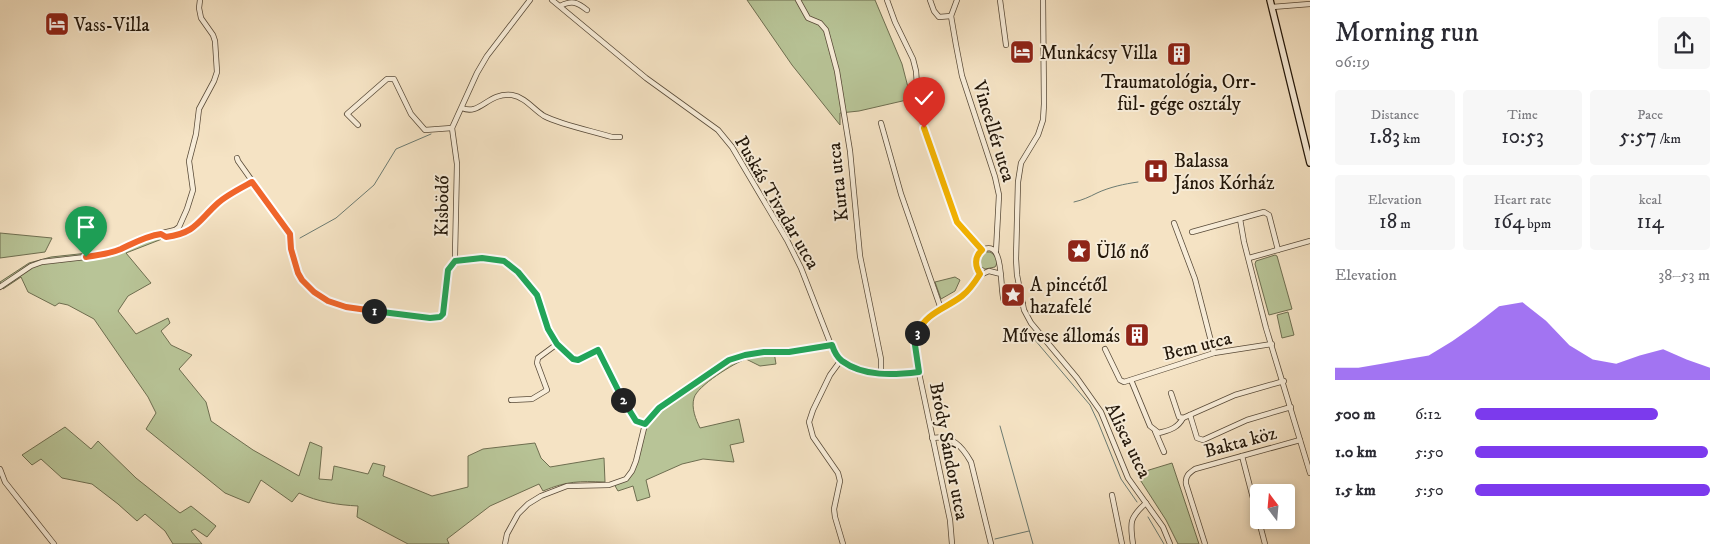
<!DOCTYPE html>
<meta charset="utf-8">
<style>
body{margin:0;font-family:"IM FELL DW Pica",serif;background:#f7f7f7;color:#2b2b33;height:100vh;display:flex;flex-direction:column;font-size:19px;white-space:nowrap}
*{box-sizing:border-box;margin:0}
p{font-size:16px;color:#7c7c81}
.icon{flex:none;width:28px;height:28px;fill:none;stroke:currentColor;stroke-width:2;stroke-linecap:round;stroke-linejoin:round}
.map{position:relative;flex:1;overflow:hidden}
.panel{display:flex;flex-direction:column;background:#fff;width:425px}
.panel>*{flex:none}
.needle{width:32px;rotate:344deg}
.controls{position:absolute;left:1250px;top:484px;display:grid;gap:10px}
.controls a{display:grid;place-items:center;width:45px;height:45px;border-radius:5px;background:#fff;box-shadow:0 2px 8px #0003;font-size:25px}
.pin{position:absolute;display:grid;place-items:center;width:42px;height:42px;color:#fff;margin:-51px -21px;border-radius:50% 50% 50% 0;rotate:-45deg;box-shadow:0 0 5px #0007}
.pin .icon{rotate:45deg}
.km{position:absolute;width:25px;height:25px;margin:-12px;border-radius:50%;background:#222;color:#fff;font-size:14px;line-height:25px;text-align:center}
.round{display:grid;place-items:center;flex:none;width:52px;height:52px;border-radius:5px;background:#f7f7f7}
.head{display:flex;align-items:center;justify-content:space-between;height:85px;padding:0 25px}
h1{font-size:28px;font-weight:600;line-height:38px}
.stats{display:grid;grid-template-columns:repeat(3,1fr);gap:8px;height:85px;padding:5px 25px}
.stats div{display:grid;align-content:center;border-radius:5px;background:#f7f7f7;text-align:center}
.stats b{font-size:21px;font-weight:600}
.stats small{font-size:14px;font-weight:400}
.stats p{font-size:14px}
.chart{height:140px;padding:10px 25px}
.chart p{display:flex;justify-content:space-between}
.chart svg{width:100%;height:90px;margin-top:5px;fill:#7c3aed;opacity:.7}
ul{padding:0 25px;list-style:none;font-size:16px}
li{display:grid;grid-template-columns:80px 60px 1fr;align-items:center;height:38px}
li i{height:12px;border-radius:6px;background:#7c3aed}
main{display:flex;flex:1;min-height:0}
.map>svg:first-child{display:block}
.green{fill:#b8c497;stroke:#6e6e50}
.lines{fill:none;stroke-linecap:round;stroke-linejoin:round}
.stream{stroke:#6c7b72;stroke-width:1}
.street-casing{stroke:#584a38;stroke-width:6}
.secondary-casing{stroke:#23170a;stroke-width:8}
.street{stroke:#f8edd9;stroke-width:4.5}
.secondary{stroke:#f8edd9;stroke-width:5.5}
.split-1-casing{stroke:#fff;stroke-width:10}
.split-2-casing{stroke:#fff;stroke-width:10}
.split-3-casing{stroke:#fff;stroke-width:10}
.split-4-casing{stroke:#fff;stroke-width:10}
.split-1{stroke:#f0652b;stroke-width:6}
.split-2{stroke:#22a559;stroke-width:6}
.split-3{stroke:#22a559;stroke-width:6}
.split-4{stroke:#f5b400;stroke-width:6}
.labels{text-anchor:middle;stroke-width:4;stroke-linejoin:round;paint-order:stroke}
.poi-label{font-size:19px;fill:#23170a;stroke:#f8edd9;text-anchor:start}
.street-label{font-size:19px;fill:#23170a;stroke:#f8edd9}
</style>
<main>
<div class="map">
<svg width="1310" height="544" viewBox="0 0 1310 544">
<rect width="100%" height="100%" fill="#f5e3c4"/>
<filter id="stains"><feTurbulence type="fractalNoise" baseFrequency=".004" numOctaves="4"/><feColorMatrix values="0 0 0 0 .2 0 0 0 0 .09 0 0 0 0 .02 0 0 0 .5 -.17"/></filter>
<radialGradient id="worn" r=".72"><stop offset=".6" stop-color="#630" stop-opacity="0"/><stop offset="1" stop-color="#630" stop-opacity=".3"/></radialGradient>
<g class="green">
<path d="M747,0h128l27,64 9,35 -52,12 -19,2v12l-48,-60z"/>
<path d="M0,233l52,5 -7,14 -45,6z"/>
<path d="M158,236l4,3 -36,14 25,30 -23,13 -10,15 18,23 32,-16 2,5 -9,8 10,14 21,10 -13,14 27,33 5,19 42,29 46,26 11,-34 12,5 -3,32 13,1 2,-14 34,8 5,-11 12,3 -2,10 49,20 36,-9v-31l15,-7 52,-6 6,15 9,9 54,-9 1,24c-26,-1 -38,-1 -62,9l-4,-7 -49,22 -43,33 2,5h-41l-51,-27 1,-11c-20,-1 -40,-4 -59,-13l-7,9 -31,-22 -12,23 -24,-10 -79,-64 10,-16 -8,-16 -54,-78 -26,-14 -9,-2 -4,3 -27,-14 -7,-15 -18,12 -3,-7 29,-19 22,-6 37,-4 20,2z"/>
<path d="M984,252h6c6,3 9,10 5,15l-10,2 -5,-3c-3,-6 -1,-10 4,-14z"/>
<path d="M1275,255l2,1 15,53 -23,6 -14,-51 1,-3z"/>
<path d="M955,277l5,3 -5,11 -14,8 -6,-17z"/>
<path d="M1288,312l6,23 -12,3 -5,-23z"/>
<path d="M774,352l2,12 -16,2 -14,-7c-12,4 -49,27 -52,39 -3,10 2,22 6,30l39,-9 5,23 -14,3 4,17 -31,-3 -21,5 -36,16 4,17 -13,4 -4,-15 -15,5 -4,-7 5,-1 13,-12 13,-47 14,-16 70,-48 16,-5z"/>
<path d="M65,427l26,22 7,-8 38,37 44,35 11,-7 25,20 -9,11 -12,-8 -4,2 11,13h-29l-8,-13 -20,-17 -8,7 -19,-17 -26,-20 -30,-6 -21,-19 -9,6 -10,-10z"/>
<path d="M1172,463l27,81h-21l-12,-24 -29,-45 12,-5z"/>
</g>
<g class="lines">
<g class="stream">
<path d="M1074,202c9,-2 15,-5 23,-9 13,-6 27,-9 41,-11"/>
<path d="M300,238l36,-20 38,-33 22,-36 35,-15"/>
<path d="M1029,333l61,72 8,17 23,57 16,23"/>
<path d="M1000,426l33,118"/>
<path d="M1148,517l16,27"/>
<path d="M995,539l34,-8"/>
</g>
<defs>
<g id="street">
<path d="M552,0l94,78 72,52 14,17 55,93 14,28 30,77 10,15 24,11 16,3 14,1 24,-3"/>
<path d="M798,0l10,18 12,5 6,7 11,41 13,80 10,105 21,103v15"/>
<path d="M887,0l8,22 18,37 3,12 3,41 38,110 25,28"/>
<path d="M930,0l4,11 5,6 12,-1"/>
<path d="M957,0l-6,16 5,29 6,31 33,101 4,18 -3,56"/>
<path d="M1000,0l6,45"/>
<path d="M1043,0l1,104 -1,16 -5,15 -17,28 -3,19 -2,77 1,16 7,35 7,13 46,55 24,34 27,66 35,49 7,17"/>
<path d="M560,6c12,-6 17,-4 27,4"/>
<path d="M1272,7l38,-3"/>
<path d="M462,108c18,8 26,-16 50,-13 13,2 22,15 32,21 18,9 48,15 68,21h8"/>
<path d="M881,123l20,71 40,115"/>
<path d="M358,125l-11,-11 40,-35h7l17,35 14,16 27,-2"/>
<path d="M237,158l1,3 52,73 1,15 8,24 3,7 12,12 14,9 18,6 84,11 10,-1 3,-3 5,-44 7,-9v-6l2,-91 -5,-36 25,-55 10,-17 43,-56"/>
<path d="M1240,219l4,23 22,86 44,145"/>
<path d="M1174,223l21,56 19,74"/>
<path d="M1192,232l72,-20 5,3 9,35"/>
<path d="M161,234l5,3 9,-1 21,-10 25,-26 31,-18"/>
<path d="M1249,258l61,-17"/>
<path d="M455,261l27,-3 22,3 14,11 19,23 11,34 9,15 16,15h5l20,-9 34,67 4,4 9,3"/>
<path d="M1001,274l-12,-3 -9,4c-4,-8 -5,-15 -1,-23 27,-19 20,38 25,49l7,3h12"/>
<path d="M0,287l31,-21 11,-4 61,-7 17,-6 30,-13 25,-6 4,-3 8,-18 6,-19 -4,-29 7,-27 3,-25 15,-28 3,-9 -2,-31 -2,-6 -12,-17 -2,-10 1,-8"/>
<path d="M1105,349l15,31 4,2 90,-29 58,-9"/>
<path d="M841,360l-11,15 -17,35 -4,12 4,15 25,36 2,8 -6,28 1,8 8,27"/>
<path d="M1131,380l19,46 9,7c10,-3 18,-4 24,-15"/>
<path d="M1171,393l8,24 4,1 52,-23 49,-14"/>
<path d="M511,400l21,-1 15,-9 -10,-27 1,-5 19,-14"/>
<path d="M1190,415l7,23 6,2 44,-20 44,-13"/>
<path d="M1155,431l9,21"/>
<path d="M932,438c20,-3 30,8 39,24l20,82"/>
<path d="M1242,456l23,88"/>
<path d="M0,469l5,13 49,62"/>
<path d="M1112,495l10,49"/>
<path d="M505,544l2,-10 11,-20 10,-10 13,-8 26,-10 42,-1 17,-6 6,-8 4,-10 9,-37 14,-16 70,-48 16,-5 18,-3h26l42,-7"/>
<path d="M952,544l-2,-24 -34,-161c-4,-46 18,-41 47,-63 7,-6 12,-14 17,-21"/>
<path d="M1133,544c-3,-21 -4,-26 13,-41"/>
<path d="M1205,544l-19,-60c-1,-8 3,-11 9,-15l105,-29"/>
</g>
<path id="secondary" d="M1270,0l40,163"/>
</defs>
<use href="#street" class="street-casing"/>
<use href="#secondary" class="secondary-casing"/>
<use href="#street" class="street"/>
<use href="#secondary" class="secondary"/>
</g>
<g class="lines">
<defs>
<path id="split-1" d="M86,257c12,-2 23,-3 35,-8 13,-6 25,-13 40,-15l5,3c30,-4 32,-16 52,-34 9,-8 23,-15 34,-21l38,52 1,15 7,24 4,7 12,12 14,9 18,6 28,4"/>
<path id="split-2" d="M374,311l56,7 10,-1 3,-3 5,-44 7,-9 27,-3 22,3 14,11 19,23 11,34 9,15 16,15 5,1 20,-10 25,50"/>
<path id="split-3" d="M623,400l13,21 9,3 14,-16 70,-48 16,-5 19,-3h25l43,-7c2,6 6,13 10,16 22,16 52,14 77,11l-4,-27 2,-12"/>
<path id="split-4" d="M917,333c10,-21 28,-24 45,-37 8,-6 13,-14 18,-22 -5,-8 -6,-17 2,-24l-25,-28 -33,-94"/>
</defs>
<use href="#split-1" class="split-1-casing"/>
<use href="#split-2" class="split-2-casing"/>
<use href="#split-3" class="split-3-casing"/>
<use href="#split-4" class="split-4-casing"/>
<use href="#split-1" class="split-1"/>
<use href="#split-2" class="split-2"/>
<use href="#split-3" class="split-3"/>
<use href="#split-4" class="split-4"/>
</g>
<defs>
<symbol id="hotel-square" viewBox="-11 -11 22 22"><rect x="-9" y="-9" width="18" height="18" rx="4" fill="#8f2418" stroke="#f8edd9"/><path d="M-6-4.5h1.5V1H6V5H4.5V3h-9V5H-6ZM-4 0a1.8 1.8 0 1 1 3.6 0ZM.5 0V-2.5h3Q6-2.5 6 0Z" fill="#fff"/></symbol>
<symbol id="building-square" viewBox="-11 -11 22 22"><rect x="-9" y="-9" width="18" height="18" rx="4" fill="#8f2418" stroke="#f8edd9"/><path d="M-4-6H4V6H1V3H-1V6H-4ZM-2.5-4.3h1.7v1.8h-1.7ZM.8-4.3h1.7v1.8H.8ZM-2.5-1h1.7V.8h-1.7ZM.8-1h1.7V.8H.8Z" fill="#fff"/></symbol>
<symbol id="hospital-square" viewBox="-11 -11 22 22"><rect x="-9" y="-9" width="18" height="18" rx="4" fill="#8f2418" stroke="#f8edd9"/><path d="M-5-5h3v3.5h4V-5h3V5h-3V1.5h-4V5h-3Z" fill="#fff"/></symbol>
<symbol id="sight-square" viewBox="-11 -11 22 22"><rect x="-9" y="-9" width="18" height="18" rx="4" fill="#8f2418" stroke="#f8edd9"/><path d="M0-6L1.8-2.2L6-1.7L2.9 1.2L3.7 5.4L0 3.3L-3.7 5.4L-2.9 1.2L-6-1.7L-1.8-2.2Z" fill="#fff"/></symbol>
</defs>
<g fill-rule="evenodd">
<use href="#hotel-square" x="43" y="10" width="28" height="28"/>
<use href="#hotel-square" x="1008" y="38" width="28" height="28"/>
<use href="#building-square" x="1165" y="40" width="28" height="28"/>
<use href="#hospital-square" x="1142" y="157" width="28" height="28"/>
<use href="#sight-square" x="1065" y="237" width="28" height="28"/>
<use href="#sight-square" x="999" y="281" width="28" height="28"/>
<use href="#building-square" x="1123" y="321" width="28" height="28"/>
</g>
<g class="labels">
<g class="poi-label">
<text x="74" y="31">Vass-Villa</text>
<text x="1040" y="59">Munkácsy Villa</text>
<text x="1179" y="88" text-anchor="middle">Traumatológia, Orr-<tspan x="1179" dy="22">fül- gége osztály</tspan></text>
<text x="1174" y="167">Balassa<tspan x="1174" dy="22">János Kórház</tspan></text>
<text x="1096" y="258">Ülő nő</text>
<text x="1030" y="291">A pincétől<tspan x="1030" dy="22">hazafelé</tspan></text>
<text x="1120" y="342" text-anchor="end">Művese állomás</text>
</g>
<g class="street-label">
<text transform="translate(995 131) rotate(73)" y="7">Vincellér utca</text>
<text transform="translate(837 182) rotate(-96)" y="7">Kurta utca</text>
<text transform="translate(778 202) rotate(60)" y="7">Puskás Tivadar utca</text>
<text transform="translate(441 206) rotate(-89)" y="7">Kisbödő</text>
<text transform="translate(1197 345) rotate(-14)" y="7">Bem utca</text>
<text transform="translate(1129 440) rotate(64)" y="7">Alisca utca</text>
<text transform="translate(1240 441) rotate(-15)" y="7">Bakta köz</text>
<text transform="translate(950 451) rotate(79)" y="7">Bródy Sándor utca</text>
</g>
</g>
<rect width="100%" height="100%" filter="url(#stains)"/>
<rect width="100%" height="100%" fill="url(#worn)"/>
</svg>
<div class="controls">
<a><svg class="needle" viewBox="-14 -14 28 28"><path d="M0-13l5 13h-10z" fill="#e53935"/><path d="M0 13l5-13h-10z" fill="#7c7c81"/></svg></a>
</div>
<div class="pin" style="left:86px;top:257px;background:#1e9e55"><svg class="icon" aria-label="arrive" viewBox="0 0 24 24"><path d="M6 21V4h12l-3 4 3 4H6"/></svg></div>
<div class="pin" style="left:924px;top:128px;background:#d93025"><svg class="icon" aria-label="check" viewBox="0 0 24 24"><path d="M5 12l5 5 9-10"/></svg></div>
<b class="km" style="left:374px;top:311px">1</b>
<b class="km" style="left:623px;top:400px">2</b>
<b class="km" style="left:917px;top:333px">3</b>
</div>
<section class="panel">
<div class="head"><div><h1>Morning run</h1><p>06:19</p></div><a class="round"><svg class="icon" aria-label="share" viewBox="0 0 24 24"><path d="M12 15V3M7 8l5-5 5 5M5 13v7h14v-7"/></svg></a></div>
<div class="stats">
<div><p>Distance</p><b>1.83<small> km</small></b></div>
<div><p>Time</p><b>10:53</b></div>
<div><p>Pace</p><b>5:57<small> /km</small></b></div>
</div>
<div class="stats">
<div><p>Elevation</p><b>18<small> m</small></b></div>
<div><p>Heart rate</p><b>164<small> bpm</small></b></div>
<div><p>kcal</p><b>114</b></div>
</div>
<div class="chart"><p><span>Elevation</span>38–53 m</p>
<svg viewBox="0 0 160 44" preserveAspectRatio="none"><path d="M0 44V38L10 38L20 36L30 34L40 32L50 25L60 17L70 8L80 6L90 15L100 27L110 34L120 36L130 32L140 29L150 34L160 38V44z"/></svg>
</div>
<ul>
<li><b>500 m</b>6:12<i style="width:78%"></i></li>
<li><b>1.0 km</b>5:50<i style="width:99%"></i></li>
<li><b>1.5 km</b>5:50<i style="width:100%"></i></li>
</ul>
</section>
</main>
